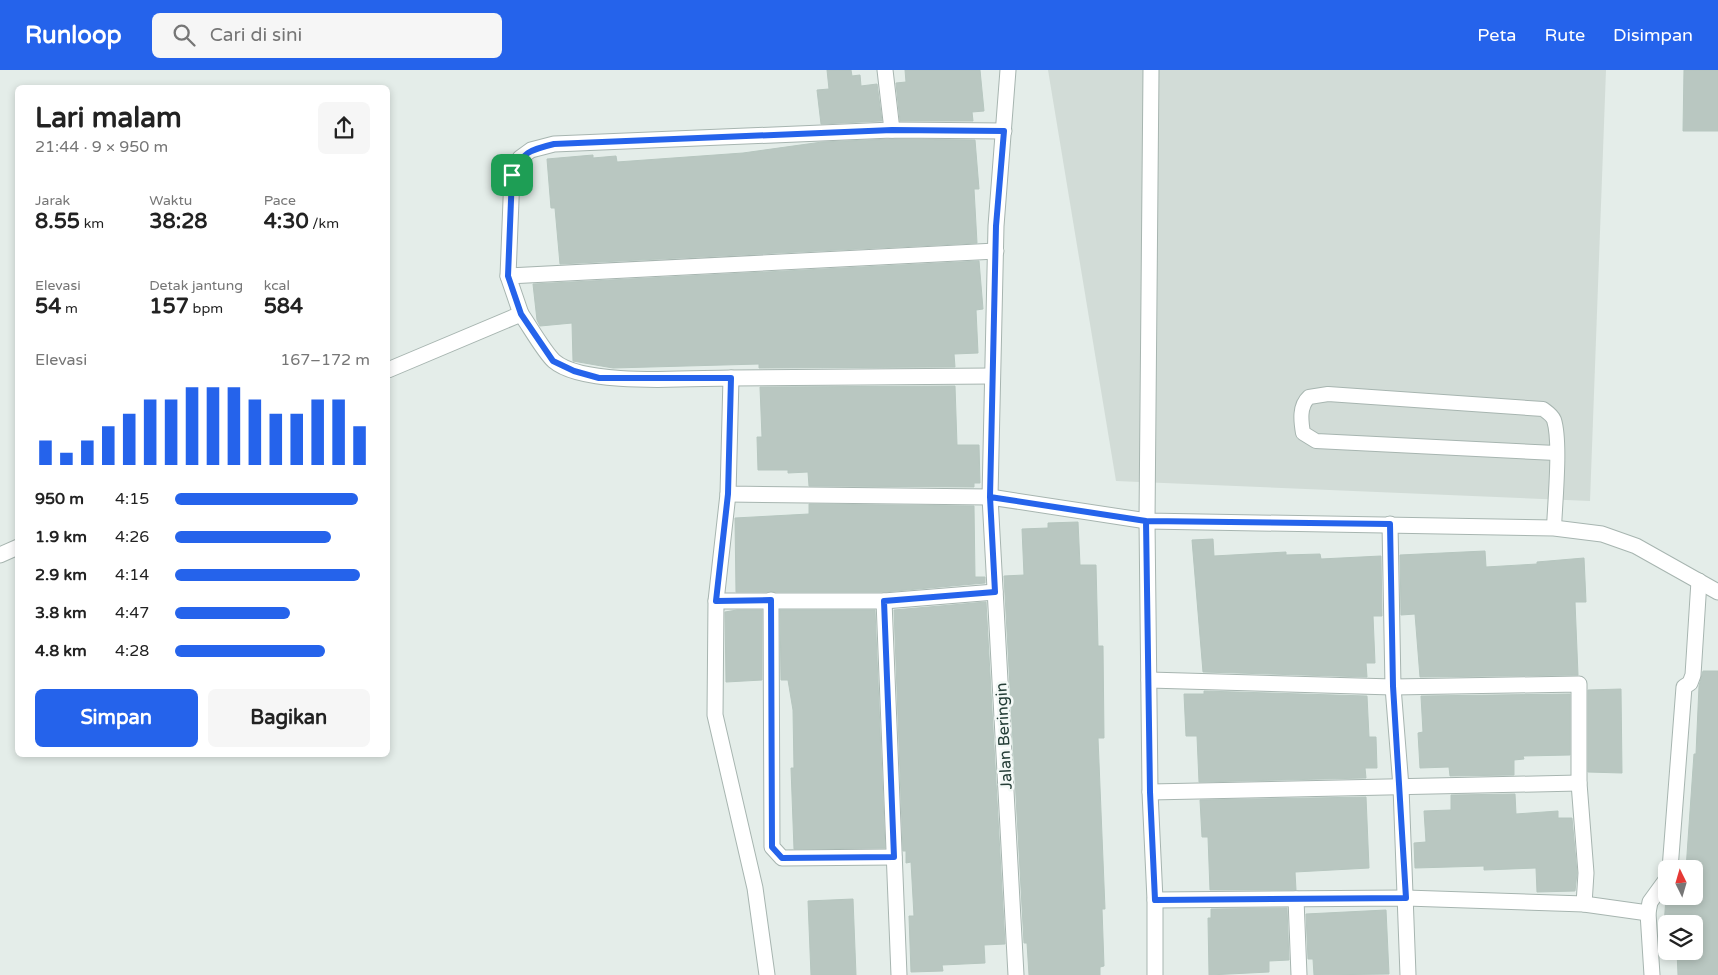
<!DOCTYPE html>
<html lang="id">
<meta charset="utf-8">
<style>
body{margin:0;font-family:"Varela Round",sans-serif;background:#f6f6f6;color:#222;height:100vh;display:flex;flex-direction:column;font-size:19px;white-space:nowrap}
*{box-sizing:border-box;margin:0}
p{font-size:16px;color:#767676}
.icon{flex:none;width:28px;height:28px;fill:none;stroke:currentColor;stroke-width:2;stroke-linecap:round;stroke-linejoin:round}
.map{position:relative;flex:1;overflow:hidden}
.panel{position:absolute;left:15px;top:15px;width:375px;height:672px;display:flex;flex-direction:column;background:#fff;border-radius:8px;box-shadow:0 2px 8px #0003}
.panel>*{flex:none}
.needle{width:32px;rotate:355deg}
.fabs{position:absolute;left:1658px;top:790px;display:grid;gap:10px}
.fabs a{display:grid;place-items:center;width:45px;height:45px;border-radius:8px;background:#fff;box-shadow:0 2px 8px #0003;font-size:25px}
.pin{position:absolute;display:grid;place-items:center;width:42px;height:42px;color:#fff;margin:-21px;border-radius:10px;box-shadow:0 2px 8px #0006}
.round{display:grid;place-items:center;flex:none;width:52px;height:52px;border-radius:8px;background:#f6f6f6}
.overview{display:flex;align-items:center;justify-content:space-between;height:85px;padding:0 20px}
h1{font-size:28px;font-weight:700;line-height:38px}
.stats{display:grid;grid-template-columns:repeat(3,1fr);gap:8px;height:85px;padding:5px 20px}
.stats div{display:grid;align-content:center}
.stats b{font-size:21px;font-weight:700}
.stats small{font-size:14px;font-weight:400}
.stats p{font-size:14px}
.chart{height:140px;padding:10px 20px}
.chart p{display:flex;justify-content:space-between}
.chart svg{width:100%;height:90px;margin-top:5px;stroke:#2563eb;stroke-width:6}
.primary-button{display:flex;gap:10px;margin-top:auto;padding:10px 20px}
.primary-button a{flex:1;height:58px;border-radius:8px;background:#2563eb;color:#fff;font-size:20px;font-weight:700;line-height:58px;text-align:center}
.primary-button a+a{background:#f6f6f6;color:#222}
ul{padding:0 20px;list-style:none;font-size:16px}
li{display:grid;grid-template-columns:80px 60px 1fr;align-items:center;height:38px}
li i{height:12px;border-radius:6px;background:#2563eb}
header{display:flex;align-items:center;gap:30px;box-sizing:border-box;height:70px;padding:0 25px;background:#2563eb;color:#fff}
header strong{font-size:24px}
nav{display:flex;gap:28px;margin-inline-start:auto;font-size:18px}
.search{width:350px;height:45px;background:#f6f6f6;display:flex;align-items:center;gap:12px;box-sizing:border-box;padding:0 18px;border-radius:8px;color:#767676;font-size:19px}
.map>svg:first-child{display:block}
.built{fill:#d2dcd7}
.building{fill:#b9c7c1;stroke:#b6c6bf}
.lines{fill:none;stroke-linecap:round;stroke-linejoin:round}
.service-casing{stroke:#a7b5b0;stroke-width:16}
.minor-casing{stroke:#a7b5b0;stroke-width:17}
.tertiary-casing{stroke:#a7b5b0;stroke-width:17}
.service{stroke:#fff;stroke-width:14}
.minor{stroke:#fff;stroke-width:15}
.tertiary{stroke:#fff;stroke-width:15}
.route-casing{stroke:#fff;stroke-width:10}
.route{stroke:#2563eb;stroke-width:6}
.labels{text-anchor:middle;stroke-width:5;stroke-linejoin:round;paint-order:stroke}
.street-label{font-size:16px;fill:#243d36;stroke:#f4f9f7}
</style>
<header>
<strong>Runloop</strong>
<div class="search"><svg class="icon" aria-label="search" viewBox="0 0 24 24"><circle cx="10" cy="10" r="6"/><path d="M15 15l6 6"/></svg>Cari di sini</div>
<nav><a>Peta</a><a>Rute</a><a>Disimpan</a></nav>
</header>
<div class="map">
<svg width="1718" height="905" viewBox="0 0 1718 905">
<rect width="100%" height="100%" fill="#e4ede9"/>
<path class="built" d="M1048,0h558l-16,431 -474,-20z"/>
<g class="building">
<path d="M827,0h24l1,6 8,-1 1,11 16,-2 5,37 -61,3 -4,-34 12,-1z"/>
<path d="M905,0h75l4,41 -12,1 1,9h-73l-4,-38 10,-1z"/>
<path d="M1684,0h34v61h-35z"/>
<path d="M892,69l83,1 4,49h-5l3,54 -417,21 -5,-56h-4l-4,-49 46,-4v3l23,-2 1,6 126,-9 79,-11z"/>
<path d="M979,191l4,48 -7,1 2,43 -24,1 1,13 -196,1v-4l-146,4 -40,-7 -1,-38 -32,3 -3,-6 -4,-36z"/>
<path d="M955,316l2,59h22l1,38h-6v4l-165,-1 -1,-14 -20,1v-3h-30l-1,-33h5l-2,-50z"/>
<path d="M809,434l165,2 1,71h10v6l-101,9h-148l-1,-74 74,-4z"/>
<path d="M1078,452l2,43h16l2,81h5l1,92h-6l7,171h-3l2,57 -4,1v8h-71l-2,-32h-3l-20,-367 20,-1 -2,-46 26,-1v-5z"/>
<path d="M1213,469l1,17 72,-4v3l34,-1 1,5 60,-3 1,60h-9l2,47h-9l1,14 -164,-5 -11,-132z"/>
<path d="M1485,481l1,16 51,-3v-2l47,-4 2,44h-11l3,73 -158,2 -5,-63 -14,1 -1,-60z"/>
<path d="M986,532l19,342 -21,1 1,18 -43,2 1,6 -32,1 -2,-56h5l-3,-54 -5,1v-12h-3l-9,-241z"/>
<path d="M737,540h25v70l-36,2 -1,-70z"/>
<path d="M780,540h95l10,238 -91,1 -3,-81h3l-1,-58 -5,-30h-7z"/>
<path d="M1703,601h15v304h-40l-1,-24h17v-27h-28v27h11l-14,1 -1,-25h2l2,-31h28v-27h-8l8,-115h2l3,-68z"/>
<path d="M1621,619l1,84 -34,-1v-82z"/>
<path d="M1204,621l163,5 2,41h7l1,31h-12l1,10 -167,4 -2,-46h-11l-2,-42h20z"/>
<path d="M1570,624v61l-47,1 1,3 -10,1v15l-64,1 -1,-9 -29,1 -2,-35 5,-1 -2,-36z"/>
<path d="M1515,724l1,20 42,-3v7h14l5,55 -2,18 -38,1 -1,-24 -52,2v-4l-69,2 -1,-25 12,-1 -2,-31 27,-1v-15z"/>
<path d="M1366,727l3,71 -74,4 1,18h-86l-2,-53h-6l-2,-37z"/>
<path d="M853,829l3,76h-45l-3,-74z"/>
<path d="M1287,838l2,52 -20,1v11l-60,3 -1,-57h3v-9z"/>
<path d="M1386,840l3,64 -75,1 -1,-16h-5l-2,-45z"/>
</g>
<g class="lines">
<defs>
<path id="service" d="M1554,458c1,-26 7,-86 0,-108 -2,-5 -7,-8 -11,-11l-215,-15 -19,3c-10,9 -8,24 -6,36l13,8 240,12"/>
<g id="minor">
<path d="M885,0l7,60"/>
<path d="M1008,0l-12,156 -6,271 26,478"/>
<path d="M1151,0l-4,451 3,271 5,108v75"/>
<path d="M508,206l488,-25"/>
<path d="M521,244l-13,-38 4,-101 8,-17 11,-8 23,-6 338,-14 112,1"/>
<path d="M731,308l261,-2"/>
<path d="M728,424l-12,107 -1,114 40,173 12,87"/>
<path d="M1390,454l3,163 8,100 7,188"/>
<path d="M771,530l1,247 10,11 112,-1"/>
<path d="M716,531h168l111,-9"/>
<path d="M884,531l15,374"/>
<path d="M1149,610l244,7 186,-3v99l7,90 -2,31 -178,-6 -251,2"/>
<path d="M1150,722l429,-9"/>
<path d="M1670,799l14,-182 6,-4 3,-8 6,-94"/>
<path d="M1296,829l3,76"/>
<path d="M1584,834l64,9"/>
<path d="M1652,905l-4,-62 2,-11 16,-22"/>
</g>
<g id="tertiary">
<path d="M388,300l133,-56c8,11 23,38 33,47 30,26 136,17 177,17l-3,116 262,3 157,24 407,7 48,6 34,12 82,46"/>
<path d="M0,485l18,-8"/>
</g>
</defs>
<use href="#service" class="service-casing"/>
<use href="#minor" class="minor-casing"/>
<use href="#tertiary" class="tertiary-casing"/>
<use href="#service" class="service"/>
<use href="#minor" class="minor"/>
<use href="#tertiary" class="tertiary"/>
</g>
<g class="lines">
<defs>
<path id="route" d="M512,105l-4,101 13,38 32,47 21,10 25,7h132l-3,116 -12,107 55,-1 1,247 10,11 112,-1 -10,-256 111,-9 -5,-95 156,24 4,271 5,108 251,-2 -13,-212 -3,-162 -244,-3 -156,-24 6,-271 8,-95 -112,-1 -338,14c-25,6 -31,8 -42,31"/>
</defs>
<use href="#route" class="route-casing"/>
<use href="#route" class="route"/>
</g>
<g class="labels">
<g class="street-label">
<text transform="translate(1003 666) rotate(-93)" y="6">Jalan Beringin</text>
</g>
</g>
</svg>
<div class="fabs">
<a><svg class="needle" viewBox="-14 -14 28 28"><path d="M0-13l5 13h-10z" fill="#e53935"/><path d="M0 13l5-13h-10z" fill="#767676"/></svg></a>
<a><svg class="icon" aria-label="layers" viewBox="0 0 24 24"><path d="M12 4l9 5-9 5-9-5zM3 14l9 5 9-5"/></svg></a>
</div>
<div class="pin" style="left:512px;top:105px;background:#1e9e55"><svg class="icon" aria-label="arrive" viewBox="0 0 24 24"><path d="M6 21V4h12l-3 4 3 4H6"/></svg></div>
<section class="panel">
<div class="overview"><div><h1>Lari malam</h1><p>21:44 · 9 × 950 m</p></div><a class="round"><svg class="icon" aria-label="share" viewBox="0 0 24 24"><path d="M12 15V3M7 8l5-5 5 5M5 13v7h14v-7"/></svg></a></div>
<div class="stats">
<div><p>Jarak</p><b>8.55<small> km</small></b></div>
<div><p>Waktu</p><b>38:28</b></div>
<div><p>Pace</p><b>4:30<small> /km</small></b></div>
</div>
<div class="stats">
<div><p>Elevasi</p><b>54<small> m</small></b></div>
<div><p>Detak jantung</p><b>157<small> bpm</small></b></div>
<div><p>kcal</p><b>584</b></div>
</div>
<div class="chart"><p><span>Elevasi</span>167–172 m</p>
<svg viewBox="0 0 160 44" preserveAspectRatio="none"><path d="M5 44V32M15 44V38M25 44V32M35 44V25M45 44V19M55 44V12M65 44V12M75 44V6M85 44V6M95 44V6M105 44V12M115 44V19M125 44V19M135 44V12M145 44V12M155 44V25"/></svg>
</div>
<ul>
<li><b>950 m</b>4:15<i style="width:94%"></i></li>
<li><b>1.9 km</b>4:26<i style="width:80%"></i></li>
<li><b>2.9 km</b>4:14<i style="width:95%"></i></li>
<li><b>3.8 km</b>4:47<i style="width:59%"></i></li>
<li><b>4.8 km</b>4:28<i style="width:77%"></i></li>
</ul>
<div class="primary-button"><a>Simpan</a><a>Bagikan</a></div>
</section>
</div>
